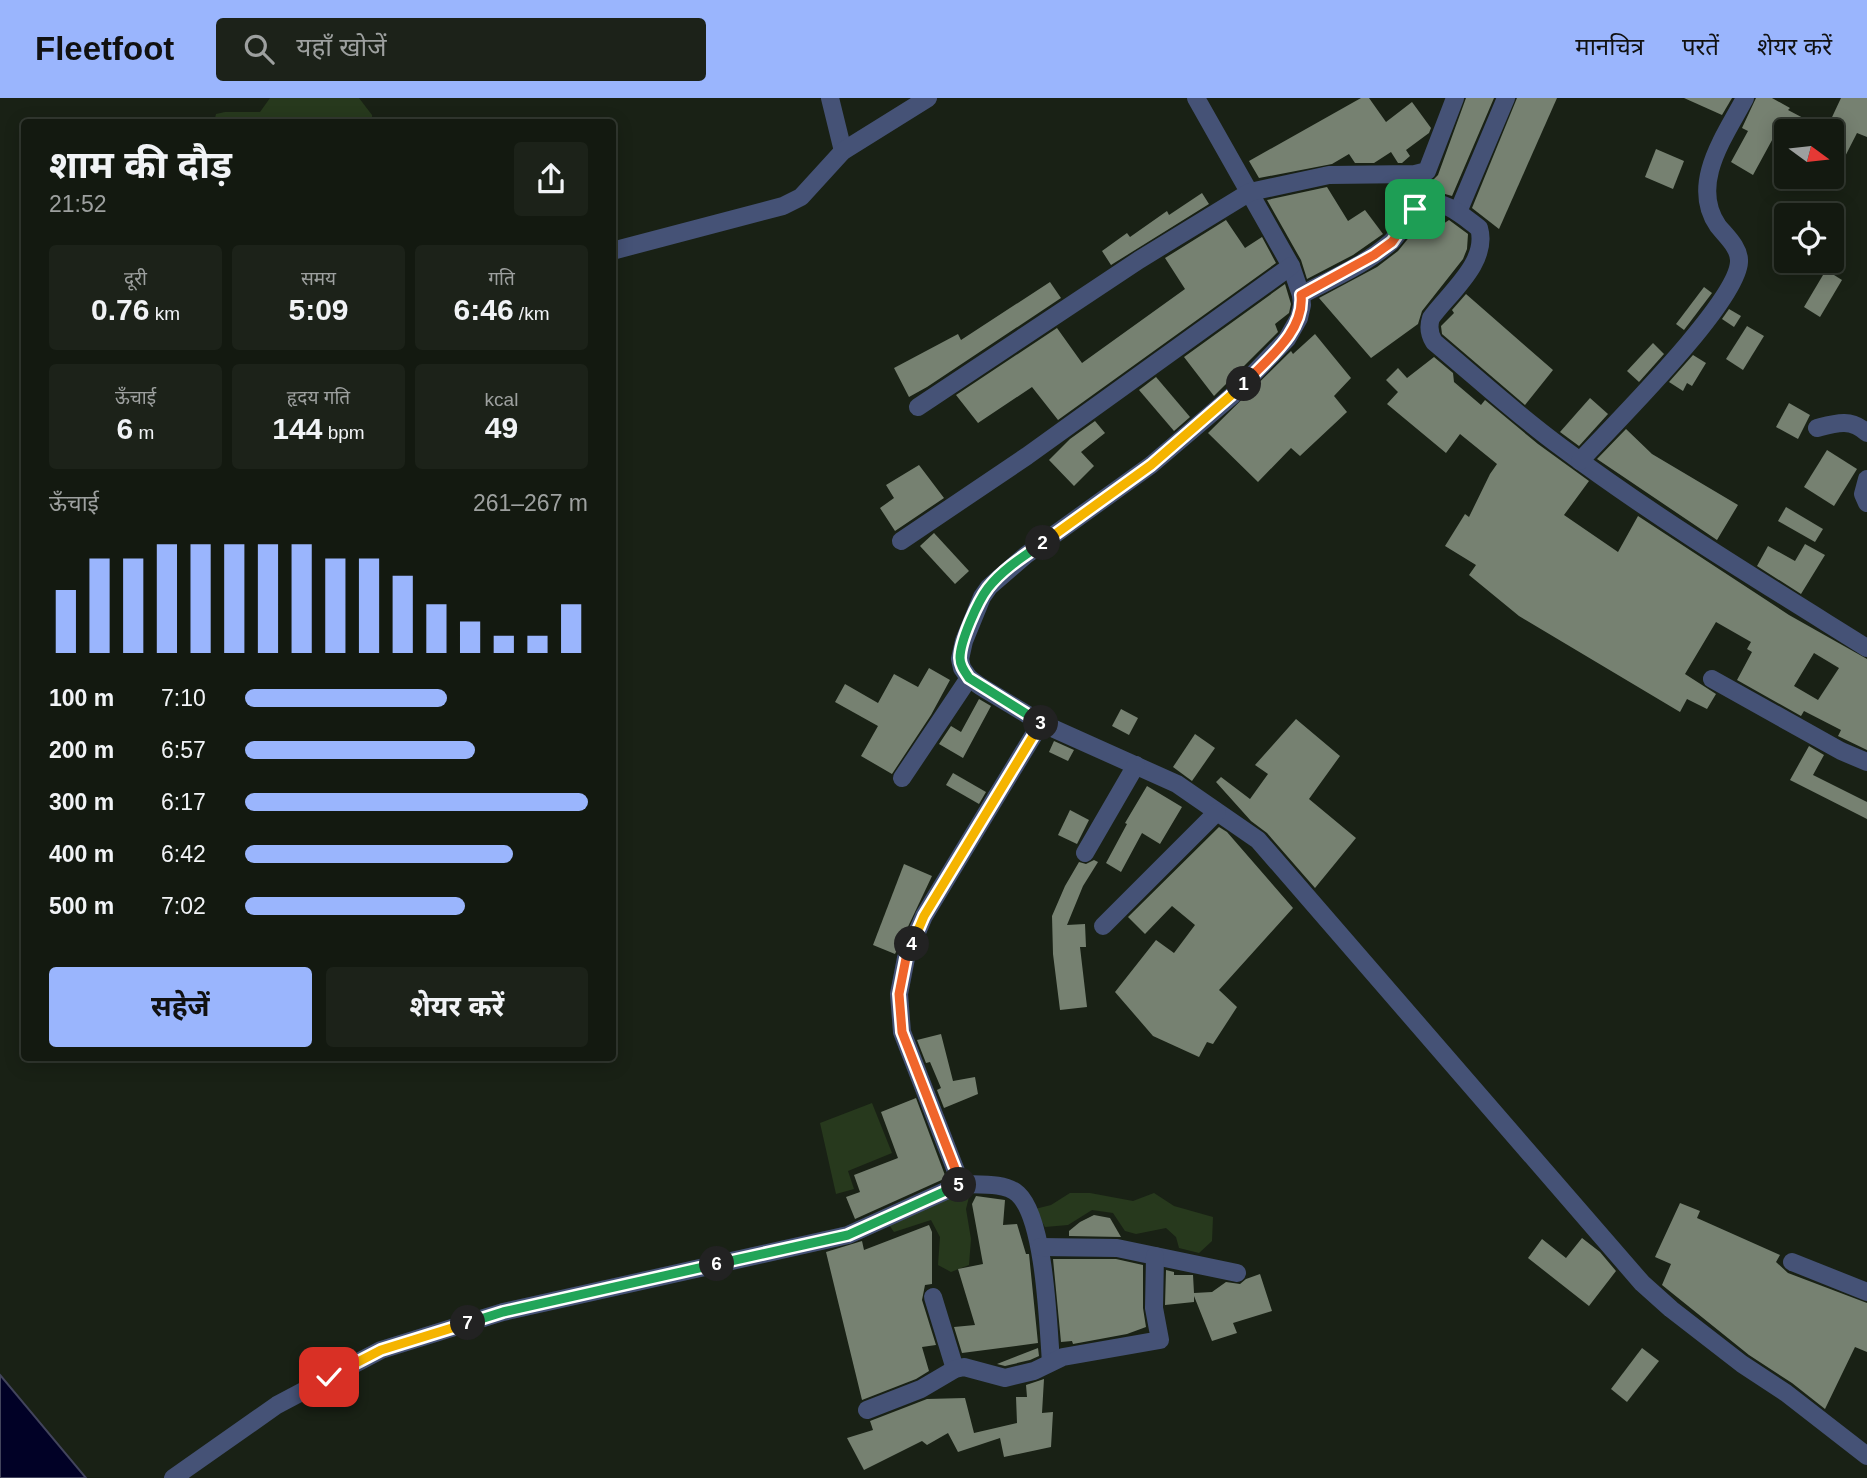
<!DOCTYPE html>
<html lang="hi">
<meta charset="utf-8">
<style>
body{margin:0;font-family:Arial,"Noto Sans Devanagari",sans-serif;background:#1c2219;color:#f1f3f6;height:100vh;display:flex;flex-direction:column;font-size:26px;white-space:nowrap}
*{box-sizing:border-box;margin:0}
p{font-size:23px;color:#9da09f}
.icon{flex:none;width:38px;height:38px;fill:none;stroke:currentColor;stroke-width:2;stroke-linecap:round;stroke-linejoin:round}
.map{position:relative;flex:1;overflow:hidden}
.panel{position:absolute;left:21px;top:21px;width:595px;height:942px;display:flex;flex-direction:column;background:#131910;border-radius:7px;box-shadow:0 4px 18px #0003,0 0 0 2px #323830}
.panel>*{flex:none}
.needle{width:46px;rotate:105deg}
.tools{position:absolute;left:1774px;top:21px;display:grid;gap:14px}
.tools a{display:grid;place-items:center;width:70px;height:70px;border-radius:7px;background:#131910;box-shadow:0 4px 18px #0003,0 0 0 2px #323830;font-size:35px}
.pin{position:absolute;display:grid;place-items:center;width:60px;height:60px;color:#fff;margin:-30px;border-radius:14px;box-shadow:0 4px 10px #0006}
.km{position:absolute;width:35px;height:35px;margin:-18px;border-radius:50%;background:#222;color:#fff;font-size:19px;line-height:35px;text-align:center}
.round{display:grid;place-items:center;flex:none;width:74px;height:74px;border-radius:7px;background:#1c2219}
.overview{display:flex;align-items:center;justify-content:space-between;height:119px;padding:0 28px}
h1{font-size:38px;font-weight:700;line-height:52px}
.metrics{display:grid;grid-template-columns:repeat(3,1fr);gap:10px;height:119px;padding:7px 28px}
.metrics div{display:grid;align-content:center;border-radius:7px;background:#1c2219;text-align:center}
.metrics b{font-size:30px;font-weight:700}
.metrics small{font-size:19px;font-weight:400}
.metrics p{font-size:19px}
.chart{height:196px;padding:14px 28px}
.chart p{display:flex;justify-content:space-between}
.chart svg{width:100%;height:126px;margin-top:7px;stroke:#9ab5fd;stroke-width:6}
.action{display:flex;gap:14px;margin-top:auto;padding:14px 28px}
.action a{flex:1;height:80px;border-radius:7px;background:#9ab5fd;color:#111;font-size:28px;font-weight:700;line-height:80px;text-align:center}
.action a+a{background:#1c2219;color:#f1f3f6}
ul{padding:0 28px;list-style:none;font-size:23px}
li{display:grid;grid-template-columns:112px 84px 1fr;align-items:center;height:52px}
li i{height:18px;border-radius:9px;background:#9ab5fd}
header{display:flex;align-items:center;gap:42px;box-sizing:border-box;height:98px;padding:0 35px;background:#9ab5fd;color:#111}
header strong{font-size:33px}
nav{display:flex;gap:38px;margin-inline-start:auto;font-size:24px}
.search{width:490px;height:63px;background:#1c2219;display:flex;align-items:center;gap:18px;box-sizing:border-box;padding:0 24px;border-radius:7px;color:#9da09f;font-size:26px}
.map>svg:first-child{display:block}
.green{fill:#27391d}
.water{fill:#010126;stroke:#42445c;stroke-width:2}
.building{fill:#768171;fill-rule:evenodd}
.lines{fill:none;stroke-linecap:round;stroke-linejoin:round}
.minor{stroke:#455276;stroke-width:18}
.split-1-casing{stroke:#fff;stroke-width:14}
.split-2-casing{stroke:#fff;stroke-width:14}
.split-3-casing{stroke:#fff;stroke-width:14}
.split-4-casing{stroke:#fff;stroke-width:14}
.split-5-casing{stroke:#fff;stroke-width:14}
.split-6-casing{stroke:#fff;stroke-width:14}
.split-7-casing{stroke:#fff;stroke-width:14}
.split-8-casing{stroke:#fff;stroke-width:14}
.split-1{stroke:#f0652b;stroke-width:9}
.split-2{stroke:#f5b400;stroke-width:9}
.split-3{stroke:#22a559;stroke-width:9}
.split-4{stroke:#f5b400;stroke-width:9}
.split-5{stroke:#f0652b;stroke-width:9}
.split-6{stroke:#22a559;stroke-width:9}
.split-7{stroke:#22a559;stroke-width:9}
.split-8{stroke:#f5b400;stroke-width:9}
</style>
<header>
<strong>Fleetfoot</strong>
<div class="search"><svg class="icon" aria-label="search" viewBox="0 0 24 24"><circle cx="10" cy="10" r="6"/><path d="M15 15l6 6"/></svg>यहाँ खोजें</div>
<nav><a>मानचित्र</a><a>परतें</a><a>शेयर करें</a></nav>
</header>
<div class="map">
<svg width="1867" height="1380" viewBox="0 0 1867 1380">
<rect width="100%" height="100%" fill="#192115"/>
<g class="green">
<path d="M270,0h89l13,17v7h-158l2,-8 9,-2h35z"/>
<path d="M872,1005l20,50 -44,18 6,18 -18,5 -16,-71z"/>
<path d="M957,1093l13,2 -4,16 5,30 -2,26 -18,7 -13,-7 2,-28 -9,-17 -37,12 -7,-10z"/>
<path d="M1070,1095h20l43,8 21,-8 20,13 39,11 -1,24 -13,12 -20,-5 -3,-11 -10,-9 -30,6 -11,-3 -12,-18 -21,-3 -24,15 -23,2 -10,-18 16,-4z"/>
</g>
<path class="water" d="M0,1277l86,103h-86z"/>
<g class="building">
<path d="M1361,0h8l17,24 26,-20 19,26 -2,5 -23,17 4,6 -8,7h-4l-7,-11 -17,11h-19l-6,-9 -17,10 -73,14 -10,-17z"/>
<path d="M1466,0h28l-42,98 -24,-7 3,-7 7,-7z"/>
<path d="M1517,0h40l-58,131 -27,-21z"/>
<path d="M1684,0h48l-10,17z"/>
<path d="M1756,0h16l18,10 -2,2 38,20 15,-32h26v39l-10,-4 -25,49v-51h-55l-24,44 -22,-13 17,-31 -6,-3z"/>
<path d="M1656,51l28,12 -11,28 -28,-12z"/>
<path d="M1327,89l21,34 17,-11 18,24 -30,21 -46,24 -6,-19 -34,-60z"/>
<path d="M1202,95l7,11 -98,61 -9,-14 25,-18 3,4 37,-26 2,4z"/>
<path d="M1226,122l19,28 17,-11 14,26 -218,157 -26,-33 -54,36 -22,-28 101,-67 25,35 103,-74 -20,-31z"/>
<path d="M1449,122l19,14 -1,15 -4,10 -41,52 -4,13 -47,34 -52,-60 58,-31 21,-16 13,-16 15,-10 5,7z"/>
<path d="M1826,172l16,10 -22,37 -16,-10z"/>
<path d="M1050,184l11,16 -134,89 -18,10 -15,-29 64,-34 3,6z"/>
<path d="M1285,186l6,20 -2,9 -14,11 3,8 -64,64 -30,-39z"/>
<path d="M1704,189l8,6 -28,37 -8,-6z"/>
<path d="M1466,196l87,76 -28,35 -83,-71 -1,-8 13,-13 -2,-3z"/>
<path d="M1729,211l12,7 -7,11 -12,-8z"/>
<path d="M1747,228l17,10 -21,34 -17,-11z"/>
<path d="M1315,236l36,44 -17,18 13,16 -47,44 -9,-8 -33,34 -50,-49 83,-82 2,3z"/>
<path d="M1653,245l11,11 -25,28 -12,-11z"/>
<path d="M1693,257l13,8 -14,23 -5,-3 -4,8 -14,-9z"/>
<path d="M1434,259l19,16 1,9 27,23 4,-5 53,44 51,37 -25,34 54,37 20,-36 151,99 78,44v91l-29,-14 3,-6 -37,-19 -3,5 -64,-36 15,-28 -5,-3 4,-7 -35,-20 -31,52 31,20 -9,15 -20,-10 -7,13 -161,-96 -50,-41 7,-10 -31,-19 20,-32 4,3 21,-43 7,-10 -37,-30 -14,19 -59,-49 11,-12 -12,-12 12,-12 9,10zM1814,555l25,15 -21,32 -24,-14z"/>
<path d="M1156,279l34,40 -16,14 -35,-41z"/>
<path d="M1590,300l18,16 -29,32 -19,-14z"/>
<path d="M1789,305l21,12 -12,24 -22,-12z"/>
<path d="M1095,323l10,12 -24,19 13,14 -20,20 -25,-26 21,-21z"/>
<path d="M1626,331l26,25 86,51 -21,35 -120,-81z"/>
<path d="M1827,352l30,19 -23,37 -30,-19z"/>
<path d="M919,367l25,33 -49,33 -15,-23 14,-10 -8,-13z"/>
<path d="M1786,409l37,22 -8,13 -37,-21z"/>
<path d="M934,435l35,38 -14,13 -35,-38z"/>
<path d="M1805,446l20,11 -24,39 -44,-28 11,-20 27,15z"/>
<path d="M929,570l21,12 -19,35 -39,59 -31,-18 17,-30 -43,-24 10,-18 33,19 16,-29 24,13z"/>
<path d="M979,601l12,7 -28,52 -24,-14 12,-18 10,6z"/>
<path d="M1121,611l17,9 -9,17 -17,-9z"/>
<path d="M1296,621l44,37 -31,43 47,39 -41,50 -48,-55 -16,-12 -35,-39 5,-5 29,22 18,-25 -13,-9z"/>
<path d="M1195,636l20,14 -23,33 -19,-14z"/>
<path d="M1054,643l20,9 -6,11 -19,-9z"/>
<path d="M1809,648l15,9 -11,20 54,27v17l-77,-39z"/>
<path d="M953,675l33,19 -7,12 -33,-19z"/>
<path d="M1147,688l35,21 -22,37 -18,-11 -21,39 -15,-9 21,-39 -2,-1z"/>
<path d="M1070,712l19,10 -12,24 -19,-9z"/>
<path d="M1219,729l8,5 66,76 -74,82 18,17 -24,37 -6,-2 -8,15 -46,-21 -38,-44 41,-52 18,13 21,-28 -23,-19 -27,28 -17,-17z"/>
<path d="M1094,762l4,2 -15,24 -16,39 18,-1 1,23h-6l7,60 -27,3 -7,-56 -1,-38 13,-30 14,-24 7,2z"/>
<path d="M904,766l28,12 -37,78 -22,-9z"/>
<path d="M941,936l12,47 22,-4 3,17 -34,14 -7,-18 4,-2 -11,-26 -4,1 -9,-23z"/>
<path d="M916,1000l30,80 -91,41 -9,-22 14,-5 -6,-17 44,-17 -17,-46z"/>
<path d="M976,1098l29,4 -2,25 14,-1 9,30h3l9,89 -76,10 -8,-26 21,-2 -17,-56 25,-5 -11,-60z"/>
<path d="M1680,1105l20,8 -3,7 83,37 -4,7 12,11 79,30v49l-12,-5 -30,62 -33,-26 -43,-28 -87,-70 9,-21 -16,-7z"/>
<path d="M1094,1117l16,3 11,19 -52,-1v-5l11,-9z"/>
<path d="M929,1127l3,7v52l-7,1 -3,15 14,45 -14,2 7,24 -13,8 -54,21 -36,-148 36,-11 2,9z"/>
<path d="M1582,1140l18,14 16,19 -27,35 -61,-48 14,-19 24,19z"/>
<path d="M1053,1161h63l27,6v43l3,19 -19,7 -54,10 -1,-3 -11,1z"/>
<path d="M1166,1172l8,2v3h19l1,18 18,-1 14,-10 14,2 6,-5 14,-5 12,37 -39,12 4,10 -25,8 -18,-45v6l-29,3z"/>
<path d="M1038,1250l1,8 -9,4 -25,6 -8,-2z"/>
<path d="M1642,1250l17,13 -32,41 -16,-13z"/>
<path d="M1044,1281l-2,34 11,-1 -2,35 -47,10 -4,-19 -42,14 -10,-19 -21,12 -5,-4 -58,29 -17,-32 26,-8 -3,-9 57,-22 38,-1 9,35 43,-10 -1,-26h11l-1,-12z"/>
</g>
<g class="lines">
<g class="minor">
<path d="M830,0l13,53"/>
<path d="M1196,0l95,168 10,29 1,10 -3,13 -12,21 -54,56 -82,70 -125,90 -37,32 -7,10 -18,44 -4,18 2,9 7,10 11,8 61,37 136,61 81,56 384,443 29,26 71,55 44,29 81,63"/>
<path d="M1458,114l48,-114"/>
<path d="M612,153l171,-45 18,-9 42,-46 85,-53"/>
<path d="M1301,197c30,-16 64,-30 90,-53 12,-11 19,-35 36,-39 19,-3 38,15 52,25 10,34 -30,65 -48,90 -3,9 -2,16 3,24 42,35 83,73 127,105 98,73 202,136 306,201"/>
<path d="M918,309l221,-147 111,-68 79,-17 86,-1 12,-3 28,-73"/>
<path d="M1817,330c19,-5 34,-10 50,5"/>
<path d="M1580,363c32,-35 157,-158 159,-199 1,-14 -13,-26 -21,-36 -29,-42 7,-90 27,-128"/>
<path d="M1867,381l-4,15 4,9"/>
<path d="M901,443l126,-85 264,-190"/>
<path d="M1712,581l129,72 26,11"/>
<path d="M1041,625l-117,193 -18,42 -7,36 3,38 59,152c17,1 44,-2 57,10 27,25 30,131 33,168"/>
<path d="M902,680l67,-100"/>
<path d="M1085,755l51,-88"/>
<path d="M1103,828l114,-114"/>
<path d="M1040,1149l77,1 120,25"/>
<path d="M1792,1164l75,30"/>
<path d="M933,1199l22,72"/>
<path d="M867,1312l54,-21 34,-20 9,-2 41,11 29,-7 29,-14 97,-17 -6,-32 1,-52"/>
<path d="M173,1380l104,-73 104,-55 122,-38 345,-77 113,-51"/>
</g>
</g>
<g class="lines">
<defs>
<path id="split-1" d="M1244,286c22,-24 61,-52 57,-89l73,-40 18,-13 23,-33"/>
<path id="split-2" d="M1043,445l108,-78 93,-81"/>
<path id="split-3" d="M1041,625l-72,-45c-4,-6 -9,-12 -9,-20 0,-17 18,-57 28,-70 15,-19 36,-32 55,-45"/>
<path id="split-4" d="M912,846l12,-28 117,-193"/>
<path id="split-5" d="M912,846l-6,14 -7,36 3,38 59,152 -2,1"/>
<path id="split-6" d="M717,1166l131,-29 111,-50"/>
<path id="split-7" d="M468,1225l35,-11 214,-48"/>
<path id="split-8" d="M329,1279l52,-27 87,-27"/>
</defs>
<use href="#split-1" class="split-1-casing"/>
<use href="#split-2" class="split-2-casing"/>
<use href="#split-3" class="split-3-casing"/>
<use href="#split-4" class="split-4-casing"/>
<use href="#split-5" class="split-5-casing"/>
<use href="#split-6" class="split-6-casing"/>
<use href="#split-7" class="split-7-casing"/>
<use href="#split-8" class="split-8-casing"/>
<use href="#split-1" class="split-1"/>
<use href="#split-2" class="split-2"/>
<use href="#split-3" class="split-3"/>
<use href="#split-4" class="split-4"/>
<use href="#split-5" class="split-5"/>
<use href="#split-6" class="split-6"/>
<use href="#split-7" class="split-7"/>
<use href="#split-8" class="split-8"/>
</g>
</svg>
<div class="tools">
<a><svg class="needle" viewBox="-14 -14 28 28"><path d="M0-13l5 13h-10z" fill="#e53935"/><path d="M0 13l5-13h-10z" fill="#9da09f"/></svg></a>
<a><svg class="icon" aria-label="locate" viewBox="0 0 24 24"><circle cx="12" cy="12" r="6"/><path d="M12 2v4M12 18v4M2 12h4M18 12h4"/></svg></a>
</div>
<div class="pin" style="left:1415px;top:111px;background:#1e9e55"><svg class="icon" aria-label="arrive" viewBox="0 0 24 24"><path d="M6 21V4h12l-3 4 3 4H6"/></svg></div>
<div class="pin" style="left:329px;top:1279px;background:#d93025"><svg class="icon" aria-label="check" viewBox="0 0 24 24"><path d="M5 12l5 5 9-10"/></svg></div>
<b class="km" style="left:1244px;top:286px">1</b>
<b class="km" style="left:1043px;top:445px">2</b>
<b class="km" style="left:1041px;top:625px">3</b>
<b class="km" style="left:912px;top:846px">4</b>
<b class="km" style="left:959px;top:1087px">5</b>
<b class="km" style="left:717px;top:1166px">6</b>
<b class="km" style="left:468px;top:1225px">7</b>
<section class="panel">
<div class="overview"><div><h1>शाम की दौड़</h1><p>21:52</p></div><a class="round"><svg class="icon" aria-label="share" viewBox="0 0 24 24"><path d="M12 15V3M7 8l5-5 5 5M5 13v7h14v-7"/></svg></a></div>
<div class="metrics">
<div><p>दूरी</p><b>0.76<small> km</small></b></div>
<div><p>समय</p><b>5:09</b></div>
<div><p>गति</p><b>6:46<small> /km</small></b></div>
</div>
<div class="metrics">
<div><p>ऊँचाई</p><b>6<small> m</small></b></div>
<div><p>हृदय गति</p><b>144<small> bpm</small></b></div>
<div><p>kcal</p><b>49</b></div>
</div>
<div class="chart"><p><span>ऊँचाई</span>261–267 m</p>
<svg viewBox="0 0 160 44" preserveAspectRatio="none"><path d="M5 44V22M15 44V11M25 44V11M35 44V6M45 44V6M55 44V6M65 44V6M75 44V6M85 44V11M95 44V11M105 44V17M115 44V27M125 44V33M135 44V38M145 44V38M155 44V27"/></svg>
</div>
<ul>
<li><b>100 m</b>7:10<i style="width:59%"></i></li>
<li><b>200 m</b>6:57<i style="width:67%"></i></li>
<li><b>300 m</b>6:17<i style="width:100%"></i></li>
<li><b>400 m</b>6:42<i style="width:78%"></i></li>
<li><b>500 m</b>7:02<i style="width:64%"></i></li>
</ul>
<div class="action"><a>सहेजें</a><a>शेयर करें</a></div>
</section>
</div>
